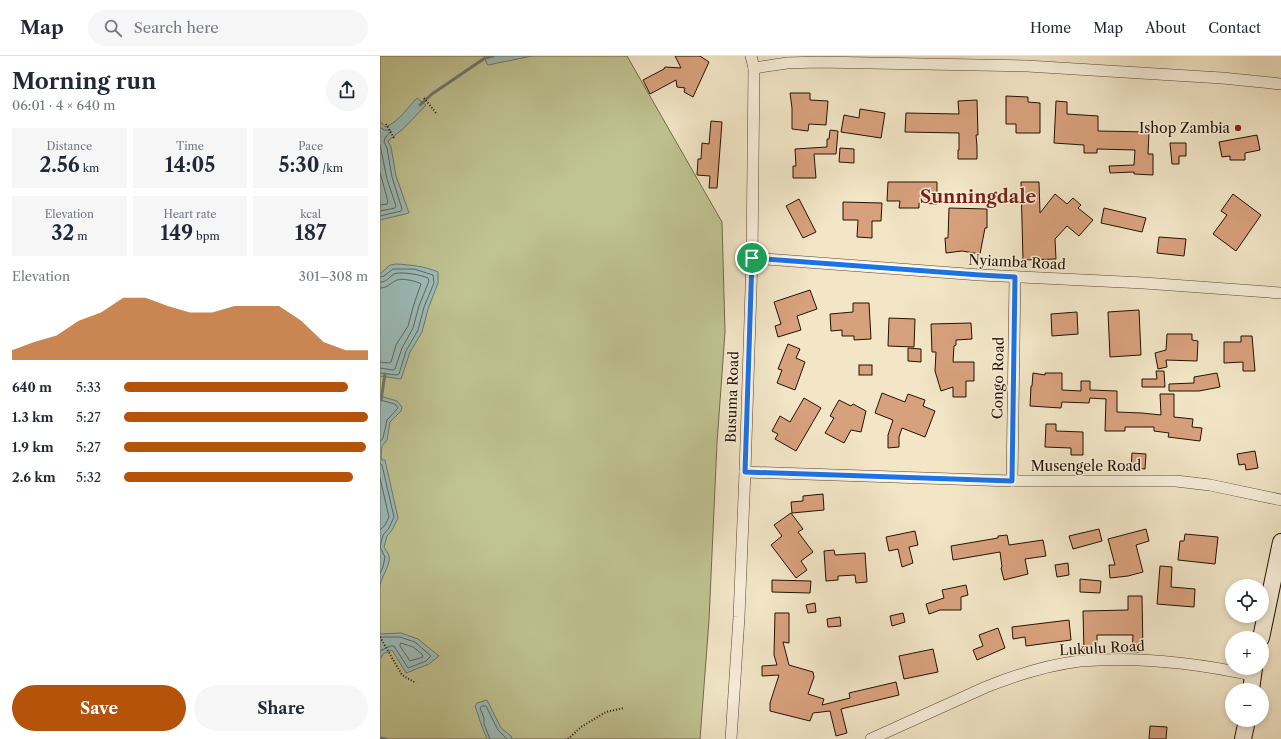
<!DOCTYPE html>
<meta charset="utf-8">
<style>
body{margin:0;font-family:"Libre Caslon Text",serif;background:#f6f6f7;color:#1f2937;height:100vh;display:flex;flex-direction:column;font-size:15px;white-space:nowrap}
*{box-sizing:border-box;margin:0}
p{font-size:13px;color:#747a83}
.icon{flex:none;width:22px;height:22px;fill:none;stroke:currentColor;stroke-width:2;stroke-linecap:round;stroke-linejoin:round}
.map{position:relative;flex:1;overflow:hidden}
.details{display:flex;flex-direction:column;background:#fff;width:380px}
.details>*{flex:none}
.tools{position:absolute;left:845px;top:523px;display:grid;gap:8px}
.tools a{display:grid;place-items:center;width:44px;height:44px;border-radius:50%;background:#fff;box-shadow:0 2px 6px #0003;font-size:20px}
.pin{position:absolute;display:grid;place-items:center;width:34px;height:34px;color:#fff;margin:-17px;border:2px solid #fff;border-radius:50%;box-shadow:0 1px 4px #0007}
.round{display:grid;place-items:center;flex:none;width:42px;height:42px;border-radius:21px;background:#f6f6f7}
.head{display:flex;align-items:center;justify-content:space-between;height:68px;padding:0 12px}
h1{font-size:22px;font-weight:700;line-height:30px}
.figures{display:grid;grid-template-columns:repeat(3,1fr);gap:6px;height:68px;padding:4px 12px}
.figures div{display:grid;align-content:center;border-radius:0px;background:#f6f6f7;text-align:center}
.figures b{font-size:20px;font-weight:700}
.figures small{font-size:11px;font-weight:400}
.figures p{font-size:11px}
.chart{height:112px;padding:8px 12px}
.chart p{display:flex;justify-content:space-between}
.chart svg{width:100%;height:72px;margin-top:4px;fill:#b45309;opacity:.7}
.primary-button{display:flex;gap:8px;margin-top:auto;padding:8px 12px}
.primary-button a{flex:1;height:46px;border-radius:24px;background:#b45309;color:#fff;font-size:16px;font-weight:700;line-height:46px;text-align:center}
.primary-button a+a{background:#f6f6f7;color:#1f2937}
ul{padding:0 12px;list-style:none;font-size:13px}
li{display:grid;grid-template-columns:64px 48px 1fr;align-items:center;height:30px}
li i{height:10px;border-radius:5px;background:#b45309}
header{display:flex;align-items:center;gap:24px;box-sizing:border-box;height:56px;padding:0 20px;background:#fff;border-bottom:1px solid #e0e1e3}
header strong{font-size:19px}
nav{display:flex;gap:22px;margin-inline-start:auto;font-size:14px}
.search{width:280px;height:36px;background:#f6f6f7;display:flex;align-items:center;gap:10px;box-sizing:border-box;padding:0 14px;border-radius:22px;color:#747a83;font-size:15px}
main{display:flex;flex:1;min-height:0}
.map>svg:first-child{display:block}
.green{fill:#c0c392;stroke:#726a49}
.water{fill:#9cbebc;stroke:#6c7971}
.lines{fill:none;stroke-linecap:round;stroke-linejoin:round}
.shore{stroke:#60685e;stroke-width:1}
.stream{stroke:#6c7971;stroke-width:3}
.building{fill:#d8a17d;stroke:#251100}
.street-casing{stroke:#584632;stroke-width:12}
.secondary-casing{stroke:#251100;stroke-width:18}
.path{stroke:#251100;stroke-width:2;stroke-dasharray:1 2;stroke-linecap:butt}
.street{stroke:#f7efdb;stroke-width:11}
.secondary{stroke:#f7efdb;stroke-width:16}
.route-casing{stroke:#fff;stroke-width:8}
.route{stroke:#1a73e8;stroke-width:5}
.poi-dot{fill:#8f2418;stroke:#f7efdb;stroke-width:1.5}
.labels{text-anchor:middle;stroke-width:3;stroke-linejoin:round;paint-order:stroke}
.poi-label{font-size:14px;fill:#251100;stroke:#f7efdb;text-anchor:end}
.street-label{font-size:14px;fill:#251100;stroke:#f7efdb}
.district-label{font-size:18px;font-weight:bold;fill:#7a1f14;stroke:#f7efdb}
</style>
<header>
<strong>Map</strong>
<div class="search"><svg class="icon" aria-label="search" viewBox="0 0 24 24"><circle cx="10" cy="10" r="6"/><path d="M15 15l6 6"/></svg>Search here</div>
<nav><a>Home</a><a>Map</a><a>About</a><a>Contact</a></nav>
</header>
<main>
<section class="details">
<div class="head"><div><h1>Morning run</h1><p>06:01 · 4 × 640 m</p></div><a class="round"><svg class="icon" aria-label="share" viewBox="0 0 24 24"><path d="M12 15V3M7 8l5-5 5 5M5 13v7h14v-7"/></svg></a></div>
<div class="figures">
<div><p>Distance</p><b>2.56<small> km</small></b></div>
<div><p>Time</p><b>14:05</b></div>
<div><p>Pace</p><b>5:30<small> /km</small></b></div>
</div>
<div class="figures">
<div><p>Elevation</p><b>32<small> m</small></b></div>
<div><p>Heart rate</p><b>149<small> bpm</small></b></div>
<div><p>kcal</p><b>187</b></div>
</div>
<div class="chart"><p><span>Elevation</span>301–308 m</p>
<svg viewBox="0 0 160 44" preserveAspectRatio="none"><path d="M0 44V38L10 33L20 29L30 20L40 15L50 6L60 6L70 11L80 15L90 15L100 11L110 11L120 11L130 20L140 33L150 38L160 38V44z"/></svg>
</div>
<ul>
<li><b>640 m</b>5:33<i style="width:92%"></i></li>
<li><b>1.3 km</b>5:27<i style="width:100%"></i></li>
<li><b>1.9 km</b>5:27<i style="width:99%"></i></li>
<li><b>2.6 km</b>5:32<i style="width:94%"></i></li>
</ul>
<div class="primary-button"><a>Save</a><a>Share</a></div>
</section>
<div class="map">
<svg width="901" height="683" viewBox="0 0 901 683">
<rect width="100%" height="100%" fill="#f2e6c7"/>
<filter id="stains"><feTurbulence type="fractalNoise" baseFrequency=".005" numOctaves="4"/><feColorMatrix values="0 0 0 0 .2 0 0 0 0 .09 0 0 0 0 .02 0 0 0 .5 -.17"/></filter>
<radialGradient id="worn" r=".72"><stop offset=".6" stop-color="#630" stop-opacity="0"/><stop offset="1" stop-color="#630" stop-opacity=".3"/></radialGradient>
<path class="green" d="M0,0h247l95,166 3,110 -8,111 -8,177 -9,119h-320z"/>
<g class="water">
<path d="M104,0h48l-44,9 -2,-3z"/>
<path d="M37,42l9,7 -22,23 -16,13 3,6 5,29 13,37 -29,7v-97h2l3,4c13,-4 23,-20 32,-29z"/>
<path d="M16,208c15,1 28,2 42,8v11l-10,26 -6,23 -12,20 -9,27 -21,-3v-102l10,-9z"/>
<path d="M0,340l17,5 5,6 -1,4 -11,11 -3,18 -5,6 -1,11 1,3h3l13,58 -6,12 -5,6 -3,11c1,2 4,6 5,8 2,11 -8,21 -9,31z"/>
<path d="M21,577l17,6 21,17 -10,8 -23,9 -14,-23 -9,4 -3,5v-25z"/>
<path d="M107,644l14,28 10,8 1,3h-25c-5,-11 -8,-22 -12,-33l2,-3z"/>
</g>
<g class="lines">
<g class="shore">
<path d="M0,71l4,3h5l2,1 -6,7 -1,4 3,6 5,29 10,32 -1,2 -21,5"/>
<path d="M0,89l7,34 9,27 -1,2 -15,3"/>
<path d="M0,116l8,30 -1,2 -7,1"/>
<path d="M0,221l4,-1 9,-7h21l19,6 1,8 -10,24 -6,23 -12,21 -7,23 -3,1 -16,-2"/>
<path d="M0,226c7,0 8,-4 14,-8 6,-3 28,1 34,4l1,3 -10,25 -6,22 -11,20 -7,21 -2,1 -13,-2"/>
<path d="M0,232c8,0 10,-5 17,-8 5,-2 20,1 24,4l-7,20 -6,22 -12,19 -5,17 -2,1 -9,-1"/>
<path d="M0,344l15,4 3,4 -11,12 -4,18 -3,4"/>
<path d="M0,407l2,2 12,52 -5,11 -6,7 -3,12 5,10 -2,10 -3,6"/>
<path d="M0,422l9,39 -4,8 -5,5"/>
<path d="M0,581h20l15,5 16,14 -5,5 -18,7 -14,-22h-4l-10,5"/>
<path d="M21,587l12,4 9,7 1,3 -13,4 -10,-15z"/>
<path d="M110,683l-6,-15v-6l-4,-10 2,-2h4l12,24 9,9"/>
</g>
<g class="stream">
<path d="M40,49l12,-11 53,-36 8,-2"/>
<path d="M1,344l4,-26"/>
<path d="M0,682l6,1"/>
</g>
</g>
<g class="building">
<path d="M295,0h25l9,6 -16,35 -9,-5 1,-4 -8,-1 -1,-7 -26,14 -7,-14 21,-11 1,-2 16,1z"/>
<path d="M410,37h20v7l18,1 -2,24 -17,-1 -1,7 -16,-2v-21z"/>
<path d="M626,40l22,1v5l12,1v30h-24v-9h-10z"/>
<path d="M597,44l1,35h-2l1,11v13h-19v-9h1v-17l-54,-1 1,-19 53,1 -1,-13z"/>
<path d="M676,45l11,1v12l31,2v15l51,1 -1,22h5v21l-19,-1v-2l-24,1 -1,-7 25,-1 1,-15 -38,-1v4h-13v-8l-30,-2z"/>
<path d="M480,53l25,4 -4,25 -40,-6 3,-17 15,3z"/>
<path d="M331,65l11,1 -5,66h-8l1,-12 -13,-1 1,-16h3l1,-16 7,1z"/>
<path d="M450,74l8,1 -2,23h-22l2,24h-23v-12h3l-1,-17 32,-2v-8h2z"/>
<path d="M877,79l3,15 -15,3v7h-15v-4l-8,1 -3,-15z"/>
<path d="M790,87h16v13h-7v8h-7z"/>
<path d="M460,92l14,1v14l-15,-1z"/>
<path d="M508,126h49v22l-18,-1v5h-20l1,-7h-13z"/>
<path d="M641,126h18l1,31 15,-19 12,10 6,-6 8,7 -3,3 15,12 -14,16 -12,-10 -12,13 1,20 -33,1z"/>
<path d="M853,138l28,21 -25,36 -23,-17 14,-19 -6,-4z"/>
<path d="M419,143l17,33 -13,6 -17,-32z"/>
<path d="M463,146l39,1 -1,18h-9v17l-15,-1 1,-17h-15z"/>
<path d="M569,152l38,1v19h-2l-5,26 -18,-3 -16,2 -1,-15h3z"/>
<path d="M724,152l42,10 -4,14 -41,-9z"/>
<path d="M779,181l27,2 -2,17 -27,-3z"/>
<path d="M430,234l7,19 -20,7 4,14 -23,7 -3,-11 6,-2 -7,-22z"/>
<path d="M473,247h16l2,36 -17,1v-4h-12v-6l-11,1 -1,-17 23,-2z"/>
<path d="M759,254l2,45 -31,2 -2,-45z"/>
<path d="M697,256l1,22 -26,2 -1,-22z"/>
<path d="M509,262l26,1 -1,28 -26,-1z"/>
<path d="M591,267l1,16 -16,1v5l-2,1 -1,16h21v19h-8v16h-13v-10l-12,4 -6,-20 1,-19h-4l-1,-28z"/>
<path d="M787,278h25v6l6,1 -1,20 -31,-1 1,7 -9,2 -3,-16 11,-3z"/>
<path d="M861,280h11l3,35h-12v-9l-19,1v-21h17z"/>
<path d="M408,288l12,5 -4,9 9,4 -10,28 -18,-7 5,-13 -4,-1z"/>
<path d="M528,292l13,1v13l-13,-1z"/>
<rect x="479" y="309" width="13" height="10"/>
<path d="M776,315h8l1,16h-23v-8h15z"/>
<path d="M653,317l12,2v-2h17v17l19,1v-10h9v9l27,1v21l25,1 19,2 -1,-21h14v23l19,2 -1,8 10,1 -2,13 -32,-4 1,-4 -15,-2v-4h-29v4h-20l1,-32 -16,-1 -1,5 -27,-1 -1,6 -31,-2 1,-20h1z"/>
<path d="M837,317l3,14 -21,4h-30v-7l25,-1v-6z"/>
<path d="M502,337l23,9 3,-8 17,6 -2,6 12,5 -10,26 -23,-9 -3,9v10l-11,1v-13l5,-15 -18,-7z"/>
<path d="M424,342l17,10 -25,43 -21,-12 3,-5 -6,-3 8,-15 10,6z"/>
<path d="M459,344l12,6 2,-2 13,7 -5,21 -10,-2 -7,13 -19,-10 9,-15 -4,-2z"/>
<path d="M666,368h10v7l27,1v23h-12v-7l-26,-1z"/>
<path d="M875,395l3,17 -12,2 -1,-6 -6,1 -2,-11z"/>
<path d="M752,397l14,1 -1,15 -14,-1z"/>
<path d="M443,438l1,16 -32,3 -1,-11 12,-1v-5z"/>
<path d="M411,457l12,16 -5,3 15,20 -12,9 6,9 -11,8 -25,-33 11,-9 -8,-11z"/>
<path d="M719,473l3,12 -29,8 -4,-13z"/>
<path d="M766,473l3,12 -13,4 7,27 -15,4 -18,2 -1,-13h6l-7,-26z"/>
<path d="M535,475l3,14 -9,2 4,16 -11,4 -4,-18 -9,2 -3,-14z"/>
<path d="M805,478l33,3 -3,27 -37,-4 2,-19h4z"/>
<path d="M627,479l2,10 34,-5 3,16 -21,3 3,15 -24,6 -3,-12 1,-1 -2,-15 -47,8 -2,-14 47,-8v-2z"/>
<path d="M454,494l1,5 30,-2 2,29 -11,1 -1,-8 -17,1v4l-12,1 -2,-30z"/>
<path d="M688,507l1,12 -12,2 -2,-12z"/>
<path d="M780,510l12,1 -1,20 24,2 -1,18 -37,-3z"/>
<path d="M700,523l21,2 -1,12 -20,-1z"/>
<path d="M392,524l39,1 -1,12 -38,-1z"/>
<path d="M586,529l2,10 -7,2v13h-21l-11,4 -3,-10 18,-6 -2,-8z"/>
<path d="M748,540h14l1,56h-11l1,-17h-36v17h-13l-1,-41 45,-1z"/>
<path d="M435,547l1,9 -8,1 -2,-8z"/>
<path d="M395,557h14v30l-6,-1 6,23 24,7 1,5 -6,17 16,5 -2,6 28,-7 -1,-5 47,-11 3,13 -58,14 6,24 -11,3 -6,-25 -17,2 -3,8 -40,-10v-8l9,-28 -17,1v-10l15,-1 -3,-10z"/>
<path d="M523,557l2,9 -13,4 -2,-10z"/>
<path d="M460,561l1,9 -13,1 -1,-8z"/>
<path d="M689,564l2,20 -45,6 -1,-9 -12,2 -1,-12z"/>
<path d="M618,572l7,20 -28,12 -4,-10 10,-4 -4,-11z"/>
<path d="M553,593l5,23 -34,7 -5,-23z"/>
<path d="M770,670l17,1 -1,12h-17z"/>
</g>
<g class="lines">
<defs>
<g id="street">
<path d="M374,12l33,-5 31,-1 209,4 195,12 59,6"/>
<path d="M372,202l228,17 164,8 137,10"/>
<path d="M365,416l267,9h164l34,4 71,15"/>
<path d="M632,425l3,-204"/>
<path d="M351,683l8,-122 6,-145 7,-214 2,-190 -3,-12"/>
<path d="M491,683l115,-52c30,-12 62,-22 94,-26 58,-5 116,2 172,14"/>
</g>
<g id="secondary">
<path d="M881,582l20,-96"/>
<path d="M871,634l3,-22"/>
<path d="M863,683l4,-19"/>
</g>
</defs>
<use href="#street" class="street-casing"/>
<use href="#secondary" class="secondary-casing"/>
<g class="path">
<path d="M44,42l12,15"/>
<path d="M6,68l8,14"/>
<path d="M0,581l22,38 14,8"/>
<path d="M188,683l13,-12 25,-15 18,-4"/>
</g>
<use href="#street" class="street"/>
<use href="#secondary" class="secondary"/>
</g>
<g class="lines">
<defs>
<path id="route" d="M372,202l228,17 35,2 -3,204 -267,-9z"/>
</defs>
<use href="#route" class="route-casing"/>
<use href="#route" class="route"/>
</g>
<circle class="poi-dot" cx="858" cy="72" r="4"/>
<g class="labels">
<g class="poi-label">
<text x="850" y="77">Ishop Zambia</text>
</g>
<g class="street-label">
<text transform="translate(637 206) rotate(3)" y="5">Nyiamba Road</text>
<text transform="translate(618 322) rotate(-89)" y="5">Congo Road</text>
<text transform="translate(352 341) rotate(-88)" y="5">Busuma Road</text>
<text x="706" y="415">Musengele Road</text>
<text transform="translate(722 592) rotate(-3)" y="5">Lukulu Road</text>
</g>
<g class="district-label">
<text x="598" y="147">Sunningdale</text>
</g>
</g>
<rect width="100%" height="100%" filter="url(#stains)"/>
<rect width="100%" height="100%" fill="url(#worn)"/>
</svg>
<div class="tools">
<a><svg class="icon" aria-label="locate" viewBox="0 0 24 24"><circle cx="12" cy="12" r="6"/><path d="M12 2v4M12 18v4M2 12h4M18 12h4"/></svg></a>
<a>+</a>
<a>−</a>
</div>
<div class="pin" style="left:372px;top:202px;background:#1e9e55"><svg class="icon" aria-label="arrive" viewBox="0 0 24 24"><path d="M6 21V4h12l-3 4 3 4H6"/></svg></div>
</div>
</main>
